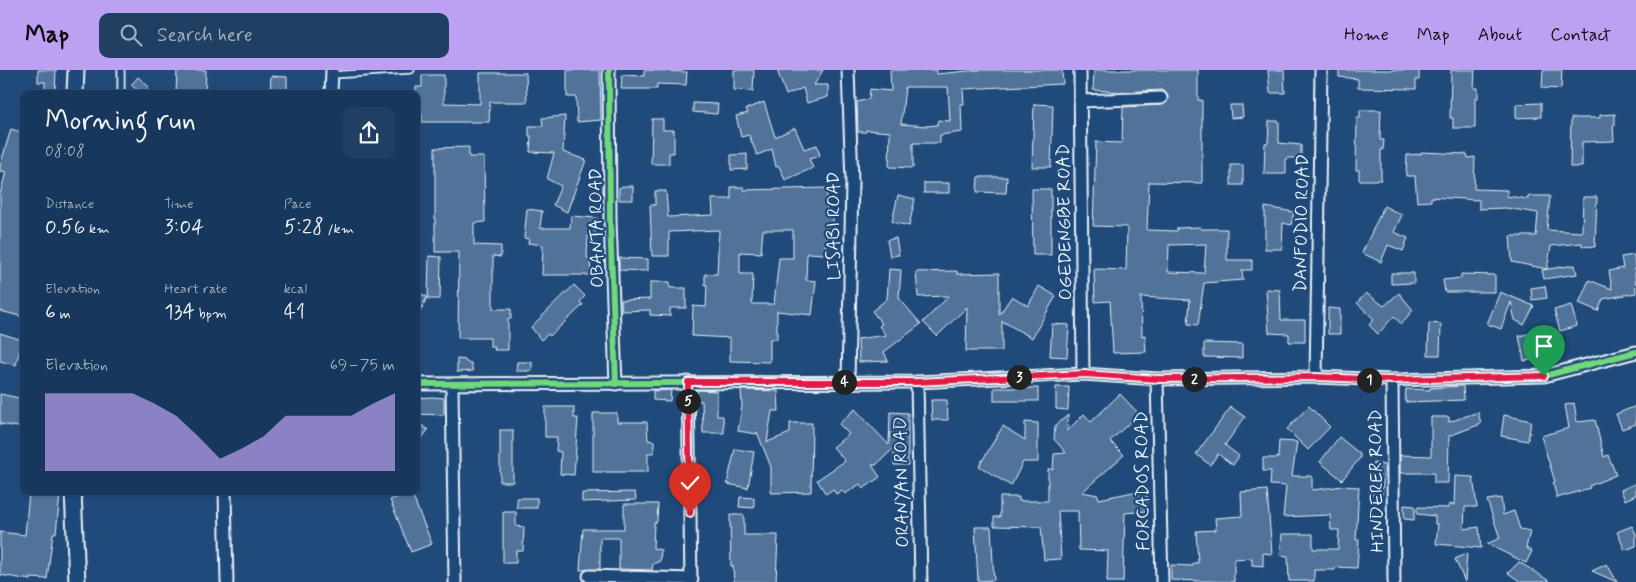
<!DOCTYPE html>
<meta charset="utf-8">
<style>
body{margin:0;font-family:Mynerve,sans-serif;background:#203f62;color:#f1f3f6;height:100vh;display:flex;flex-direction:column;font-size:19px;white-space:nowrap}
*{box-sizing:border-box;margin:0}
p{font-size:16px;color:#9eacbb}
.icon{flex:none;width:28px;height:28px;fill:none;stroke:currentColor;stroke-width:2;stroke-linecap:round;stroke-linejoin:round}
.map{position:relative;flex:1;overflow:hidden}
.details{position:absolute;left:20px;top:20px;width:400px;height:405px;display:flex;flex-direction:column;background:#17385c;border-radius:10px;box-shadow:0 1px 4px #0004,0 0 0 1px #365272}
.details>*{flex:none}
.pin{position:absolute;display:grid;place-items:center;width:42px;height:42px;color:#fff;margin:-51px -21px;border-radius:50% 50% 50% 0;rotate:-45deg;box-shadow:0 0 5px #0007}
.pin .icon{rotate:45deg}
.km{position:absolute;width:25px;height:25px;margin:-12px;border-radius:50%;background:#222;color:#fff;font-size:14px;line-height:25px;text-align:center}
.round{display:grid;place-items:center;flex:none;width:52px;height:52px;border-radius:10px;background:#203f62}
.head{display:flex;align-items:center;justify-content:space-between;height:85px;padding:0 25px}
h1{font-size:28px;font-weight:600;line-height:38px}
.figures{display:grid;grid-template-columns:repeat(3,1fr);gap:8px;height:85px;padding:5px 25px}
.figures div{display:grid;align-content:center}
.figures b{font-size:21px;font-weight:600}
.figures small{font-size:14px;font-weight:400}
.figures p{font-size:14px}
.chart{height:140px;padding:10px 25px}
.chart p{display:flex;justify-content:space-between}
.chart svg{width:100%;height:90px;margin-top:5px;fill:#bca0f2;opacity:.7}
header{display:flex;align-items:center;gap:30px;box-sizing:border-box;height:70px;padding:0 25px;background:#bca0f2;color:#111}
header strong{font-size:24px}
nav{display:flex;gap:28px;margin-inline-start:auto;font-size:18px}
.search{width:350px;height:45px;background:#203f62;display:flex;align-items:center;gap:12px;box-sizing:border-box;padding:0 18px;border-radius:10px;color:#9eacbb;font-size:19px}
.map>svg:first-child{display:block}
.building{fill:#517399;stroke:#e8f1f8;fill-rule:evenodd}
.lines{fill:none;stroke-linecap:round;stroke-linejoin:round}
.lane-casing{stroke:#e8f1f8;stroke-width:9}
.street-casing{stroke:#e8f1f8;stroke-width:15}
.secondary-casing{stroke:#e8f1f8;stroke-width:19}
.lane{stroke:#1f4a7a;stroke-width:5.5}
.street{stroke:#1f4a7a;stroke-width:11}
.secondary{stroke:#1f4a7a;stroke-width:15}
.cycleway-casing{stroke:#1f4a7a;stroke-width:9}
.cycleway{stroke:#71d979;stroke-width:6}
.route-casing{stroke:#fff;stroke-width:10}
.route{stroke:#e11d48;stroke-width:6}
.labels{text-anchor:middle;stroke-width:4.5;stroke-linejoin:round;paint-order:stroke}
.street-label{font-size:18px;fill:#e8f1f8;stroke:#1f4a7a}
</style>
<header>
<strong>Map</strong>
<div class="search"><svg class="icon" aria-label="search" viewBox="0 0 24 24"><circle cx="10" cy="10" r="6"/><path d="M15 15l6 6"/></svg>Search here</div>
<nav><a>Home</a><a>Map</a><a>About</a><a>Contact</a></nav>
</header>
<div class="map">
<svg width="1636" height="512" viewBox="0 0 1636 512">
<rect width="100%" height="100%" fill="#1f4a7a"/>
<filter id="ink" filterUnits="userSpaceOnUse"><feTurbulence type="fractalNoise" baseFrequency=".02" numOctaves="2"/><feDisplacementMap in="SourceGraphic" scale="10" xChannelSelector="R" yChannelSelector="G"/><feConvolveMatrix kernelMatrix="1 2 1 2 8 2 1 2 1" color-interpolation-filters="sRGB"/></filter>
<g filter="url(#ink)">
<g class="building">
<path d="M38,0h18l-1,24h-10v-12h-7z"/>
<path d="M177,0h29l-1,24h-29z"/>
<path d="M567,0h33l1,50 -24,2 -1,-25h-9z"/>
<path d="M644,0l43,2 -1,13 -29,-1v5h-36l1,-14 22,1z"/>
<path d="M734,0h20l-1,21 -19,-1z"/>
<path d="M777,0h46l-9,15h14v12l-21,6 -4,-15 -17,7z"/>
<path d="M890,0h47v4l41,-4h84l1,14 -100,5 1,15h-3l1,28 -22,3v8h-27v25l-24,-1 1,-35 -24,-2v2h-8l-1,-30 12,-3 1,-10 21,2zM905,17h43l2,34 -12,-1 -1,5 -10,1 -26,-2z"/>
<path d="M1094,0h104v30h4v83l-53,-1 -2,48 30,1v-3l23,-1 1,2h26v31h25v10h-10l1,10 -39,3 -6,42 -10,-1 2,-24 -49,-3 1,39 3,-1 1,17 -33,1 -3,-52 -15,1 -1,-33 32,1 1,-43 -34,-1 3,-84 26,1 1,-36 39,-2 5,-3 1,-5 -3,-5 -4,-2 -38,2 -30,-2zM1206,174l-2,29 -36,-1 1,-27z"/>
<path d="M1268,0h16l1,23h-15z"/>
<path d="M1339,0h80v10h-3v9l-58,-1v-9l-19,-2z"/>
<path d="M1451,0h24l-1,18h4v10h-3v30h-22v-10h-3z"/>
<path d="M1543,0h19l-1,19 -19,-1z"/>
<path d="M480,3h46l1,29h-37l-1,20h-67v-9h-6v-26h6v-12h22v28l36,1z"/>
<path d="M271,6l16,1v17h-17z"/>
<path d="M138,7l11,10 -6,7 -12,-9z"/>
<path d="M764,32l11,35 20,-9 9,21 13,-4 3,11 -11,3 4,9 -28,12 -6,-14 -3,1 -4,-18 -15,6 -8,-20 -8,2 -5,-21 12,-3 -2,-4z"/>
<path d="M693,33l25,1 -1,10 -24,-2z"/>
<path d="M1541,33v14l-25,1v-14z"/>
<path d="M1034,34l19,1 -2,62h-19z"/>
<path d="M1230,35h12l1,12 -12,1z"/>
<path d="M1360,40h21l-1,30h4l-1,10h-2v30h-22v-10h-3l1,-52h3z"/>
<path d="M1615,44v11h-2l1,16 -32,1v25h-12l1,-49h29v-3z"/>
<path d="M565,46l-2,36 23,8 -19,52 -14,-7 8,-19 -14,-7 7,-26 -24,-1 1,-16h-2v-10h14l-1,-8z"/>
<path d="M652,49h11v11h11v23h-5v11h-18z"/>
<path d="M1269,51h10v22l22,2v13h-15v16h-22l1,-31h3z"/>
<path d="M11,59l13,4v184l-24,-6v-117l6,-22 -6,-1v-5z"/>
<path d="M469,77v10h15l1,65 -11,1v22l27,1v11l-8,-1v53h18v10h-3v31h-14l1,-3h-5v-9h-32l1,-86h-24v-104z"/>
<path d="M1421,82l46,2 1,4 7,-1 -1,32 33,1v6l21,3v-3h22l-3,34 35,2 1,-35h14l-2,50 -13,-1v-3l-31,3 -4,23 -35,-7 -2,-26h26l2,-23 -32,-5 -27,1v-9l-48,-3v4l-14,1 -2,-26h-9l1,-21 14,-1z"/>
<path d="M747,84v15l-16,1v-15z"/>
<rect x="1231" y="95" width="12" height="20"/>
<path d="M978,107h29l-1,16 -29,-1z"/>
<rect x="924" y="113" width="25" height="10"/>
<path d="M623,116h10v14h-14v-12z"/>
<path d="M731,117h13v3l83,-2v24h6v18h-6l-2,24 -18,-1 -1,27 10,1 -4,34 -35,-4v28h-7v23l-40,-1v-23l-38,-2 1,-30 13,1 1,-22h-2v-11h12l2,-44 -50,2v24h-17l-2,-51h5v-14h11l2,26 45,-2 -1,-16h19zM763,160h30v28h-14l-5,46h-22l1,-30h-13v-22l21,1z"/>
<path d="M1032,119h19v66h-18z"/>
<path d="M898,125l17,4 -6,27 -17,-4z"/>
<path d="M1384,136l18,9 -8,17 14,6 -5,13 -15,-6 -7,17 -19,-9z"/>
<path d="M1265,137l29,5 -3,13 -8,-2 -1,26h-17z"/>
<path d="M527,139l15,2 -2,17h30l1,-12 26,2 -2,19 -7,-1 -1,22h3l1,17h-49l1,-30 -15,-2 1,-4 -5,-1z"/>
<path d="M896,168l3,17 -9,1 -3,-16z"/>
<path d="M1634,185l2,38 -33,6 -5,12 -19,-8 10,-23 23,9 -3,-18 14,-3 -2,-11z"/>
<path d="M429,186l12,1 -1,42h-12z"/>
<path d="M619,188l29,1v12l-29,-1z"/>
<path d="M1575,195l2,9 -33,5 -2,-9z"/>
<path d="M889,199l12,1 -2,28 22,26 -37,28 4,9 -29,1 -1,-23 28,-4 -7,-9 3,-2 -10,-13 15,-12z"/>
<path d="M957,201v3l42,-1v42l13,-19 16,10 11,-20 17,10 -24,42 -30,-17v30h-36l1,-44 -30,29 -14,-14 26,-26 -31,1 -2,-25z"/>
<path d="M1391,203h23v10l-23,1z"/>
<path d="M1461,204l34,1v17h-50l-2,-12 18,-2z"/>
<path d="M650,212h20v6h16v20h-16v8l-20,-1v-5l-28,1 -1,-11 29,-1z"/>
<path d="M574,215l11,11 -5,6 3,3 -33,31 -2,-2 -7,6 -10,-13z"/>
<path d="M1545,216l2,12 -15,2 -1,-12z"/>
<path d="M1266,219l14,1 1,30h24v22h-16v-8l-20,-1z"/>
<path d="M416,221l11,6 -11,24z"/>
<path d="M1500,222l34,14 -10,19 -9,-5 -4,-18 -10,27 -14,-5z"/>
<path d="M1366,223l18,13 15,-13 14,17 -12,14 -7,-8 -16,18 -9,-9 5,-6 -17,-16z"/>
<path d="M1571,235l6,21 -17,5 -6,-21z"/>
<path d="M1328,238l12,1v25h-12z"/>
<path d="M1429,253l12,1 -1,31h-12z"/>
<path d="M1052,254l17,1 -2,32 -17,-1z"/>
<path d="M1536,262l3,10 16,-3 3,16 -34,6 -5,-25z"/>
<path d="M0,263l22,7 -6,25 -16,-4z"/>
<path d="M1204,273l38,1v14l-38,-1z"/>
<path d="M457,289l9,1v2l5,1 2,8 -16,1z"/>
<path d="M517,292h15v9h-16z"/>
<path d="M1463,316l1,14 -59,2 1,-13 24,1v-2z"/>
<path d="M1056,317h13l-1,23 -12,-1z"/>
<rect x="994" y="318" width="44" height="13"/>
<path d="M671,320l-1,11 -17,-1v-9z"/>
<path d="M697,320l20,1v25h6l1,17h-21l-1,-32h-5z"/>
<path d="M741,320l37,1 1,20h-7l-5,31 23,-9v-10h22l-1,69 -40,1v-26l-14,-35 -1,2 -18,-3 4,-25z"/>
<path d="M0,324l24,5v29l-24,-4z"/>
<path d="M1120,324l19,20 -29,27 14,14 -42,37 16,3 1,4 49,-10 -2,22 -21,2 -2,69h-16l1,-31 -29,-1 -1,-39h-20l3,48 -17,1 -3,-33 -47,-1v-9h6v-20h19v4h29v-32h5l1,-15 12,-1 -12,-14 1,-13 13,-11 -1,16 17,-17 7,8z"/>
<path d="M432,327l12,1v17l-28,-1v-16z"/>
<path d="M931,330h16l1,20h-16z"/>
<path d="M1574,333l3,19 18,-2 9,37 4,-2 8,20 -27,11 1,2 -33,10 -4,-15 2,-1 -14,-46 28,-8 -4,-23z"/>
<path d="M1309,336l21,21 -22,23 -21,-21z"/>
<path d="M1636,336v18l-14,5 -6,-15z"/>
<path d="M545,337h29v11h4l-4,57 -14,-1 1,-22 -5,-1 1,-14h-12z"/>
<path d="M1231,337l14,10 -20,28 14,11 -6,9 -15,-11 -8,11 -14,-11z"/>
<path d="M855,339l34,36 1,-33 18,1v52h-14v-17l-18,17h-4l8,12 -17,12 -3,-5 -15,10 -3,-4 -6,4 -3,-5 -7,5 -9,-14 28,-19 -12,-14 16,-13 -10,-10z"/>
<path d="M1478,342l3,12 -32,12 -1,47h-14v-10h-34v-18l31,1v-39h18v5z"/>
<path d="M593,343h24v9h30l1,18 6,1v12h-6v19h-55z"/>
<path d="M1504,345l27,6 -3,20 -27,-5z"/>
<path d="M416,351l12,9 -12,16z"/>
<path d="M1025,352l13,1v39h-15l-12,24 -32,-20 24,-40 22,14z"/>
<rect x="500" y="360" width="13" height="52"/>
<path d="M1339,367l21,17v4l-18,22 -22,-18z"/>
<path d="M1279,371l18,1 -5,34h20v14l31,-4 16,1 -3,53h3l-2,28 -22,-1v3h-21v11h-25l-1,-25 -8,-1 2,-21h31v15h25l1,-19h-8l-1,-15 -47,2 3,-31 -16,-1 1,-14h-8v-13h15z"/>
<path d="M735,379l19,3 -6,36 -21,-4z"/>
<path d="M1373,393l12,2 -3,30 -13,-1z"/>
<path d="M1455,406l18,1 4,30h-12l-1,22 15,-2 2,21 -45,-4 2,-20h-3v-8l-18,-2v-7l31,1 1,-4 5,1z"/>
<path d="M1636,413v12l-11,5 -4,-10z"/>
<path d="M1267,420l5,64 -9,-1v13l-11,-1v-7l-18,1v23l-63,-2v-15l22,1v-3h5l-2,-32 20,-1 -1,-12 27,-2 -1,-24z"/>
<path d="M29,422l31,3 -4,38h-3l-6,46 -16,-1v2l-31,-5v-43l25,3z"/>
<path d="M411,422l21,52 -21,8 -21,-52z"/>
<path d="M635,422l1,8 -54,2v-9z"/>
<path d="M740,427l14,1v10l-15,-1z"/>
<rect x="517" y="428" width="20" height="10"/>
<path d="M1501,428l2,17 11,-4 6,18 10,2 -4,17 6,3 -6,12 -39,-19 13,-6 -13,-38z"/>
<path d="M624,434h34l-1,18 -3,1 -1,25 8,2 -1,11 -7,3 -1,6 -33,-1v-31h-19v31l-20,1 3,-41h41z"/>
<path d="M1404,435l11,1 -1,14 -10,-1z"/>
<path d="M503,442h13v14l8,1 -1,24h-7v12h-13z"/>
<path d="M730,445h14v20h34l-2,47h-42l-1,-16h-2z"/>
<path d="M1632,456l4,8v12l-11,4 -8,-18z"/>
<path d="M975,457h16l3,53 -16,1z"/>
<path d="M1467,483l-2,29 -10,-23z"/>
<path d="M1519,492l32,20h-30l-13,-9z"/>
<path d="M1607,494l10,18 -25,-11z"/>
</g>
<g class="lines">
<defs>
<g id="lane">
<path d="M121,0v24"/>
<path d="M332,5l79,-5"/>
</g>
<g id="street">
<path d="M609,0l1,150 6,164"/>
<path d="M848,0l4,112 -4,200"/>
<path d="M1080,0l3,304"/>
<path d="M331,24l1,-24"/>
<path d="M1080,31l81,-3"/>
<path d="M1316,307l5,-307"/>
<path d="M1157,309l5,203"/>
<path d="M1392,310l2,202"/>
<path d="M688,312l3,200"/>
<path d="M917,312l4,200"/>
<path d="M416,314l501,-2 166,-8 74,5 159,-2 76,3 152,-4 92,-24"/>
<path d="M452,315l3,197"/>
<path d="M225,421l2,91"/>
<path d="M589,506l103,3"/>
</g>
<g id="secondary">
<path d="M75,24l1,-24"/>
<path d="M73,421l4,91"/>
</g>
</defs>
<use href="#lane" class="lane-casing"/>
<use href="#street" class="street-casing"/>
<use href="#secondary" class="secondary-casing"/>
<use href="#lane" class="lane"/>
<use href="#street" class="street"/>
<use href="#secondary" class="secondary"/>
<defs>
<g id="cycleway">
<path d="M609,0l1,150 6,164"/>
<path d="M416,314l501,-2 166,-8 74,5 159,-2 76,3 152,-4 92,-24"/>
</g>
</defs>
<use href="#cycleway" class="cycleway-casing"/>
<use href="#cycleway" class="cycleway"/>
</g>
</g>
<g class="lines" filter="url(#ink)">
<defs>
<path id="route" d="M690,443l-2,-131h228l168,-8 74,5 158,-2 76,3 152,-4"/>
</defs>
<use href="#route" class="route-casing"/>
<use href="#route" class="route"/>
</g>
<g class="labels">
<g class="street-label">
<text transform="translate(1064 152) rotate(-91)" y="6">OGEDENGBE ROAD</text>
<text transform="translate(1301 153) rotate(-89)" y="6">DANFODIO ROAD</text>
<text transform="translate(833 156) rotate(-90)" y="6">LISABI ROAD</text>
<text transform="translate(596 158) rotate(-91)" y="6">OBANTA ROAD</text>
<text transform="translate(1142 411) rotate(-91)" y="6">FORCADOS ROAD</text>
<text transform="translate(1376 411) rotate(-91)" y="6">HINDERER ROAD</text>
<text transform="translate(901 412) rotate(-91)" y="6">ORANYAN ROAD</text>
</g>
</g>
</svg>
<div class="pin" style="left:1544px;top:306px;background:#1e9e55"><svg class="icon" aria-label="arrive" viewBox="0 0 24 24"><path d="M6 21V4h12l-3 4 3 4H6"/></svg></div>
<div class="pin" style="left:690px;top:443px;background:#d93025"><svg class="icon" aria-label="check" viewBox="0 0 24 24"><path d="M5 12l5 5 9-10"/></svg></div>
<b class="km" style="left:1369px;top:310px">1</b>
<b class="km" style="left:1194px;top:309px">2</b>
<b class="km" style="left:1019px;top:307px">3</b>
<b class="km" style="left:844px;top:312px">4</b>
<b class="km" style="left:688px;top:331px">5</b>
<section class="details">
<div class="head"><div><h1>Morning run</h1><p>08:08</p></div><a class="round"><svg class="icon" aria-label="share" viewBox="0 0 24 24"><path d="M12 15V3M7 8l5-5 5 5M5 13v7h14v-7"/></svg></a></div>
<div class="figures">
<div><p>Distance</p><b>0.56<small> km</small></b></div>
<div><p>Time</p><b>3:04</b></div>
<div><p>Pace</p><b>5:28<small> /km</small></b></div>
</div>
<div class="figures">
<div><p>Elevation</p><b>6<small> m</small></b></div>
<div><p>Heart rate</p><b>134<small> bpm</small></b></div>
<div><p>kcal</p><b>41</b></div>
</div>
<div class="chart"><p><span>Elevation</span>69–75 m</p>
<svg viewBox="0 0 160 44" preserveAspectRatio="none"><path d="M0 44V6L10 6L20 6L30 6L40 6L50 11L60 17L70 27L80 38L90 33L100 27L110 17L120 17L130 17L140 17L150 11L160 6V44z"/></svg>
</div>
</section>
</div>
